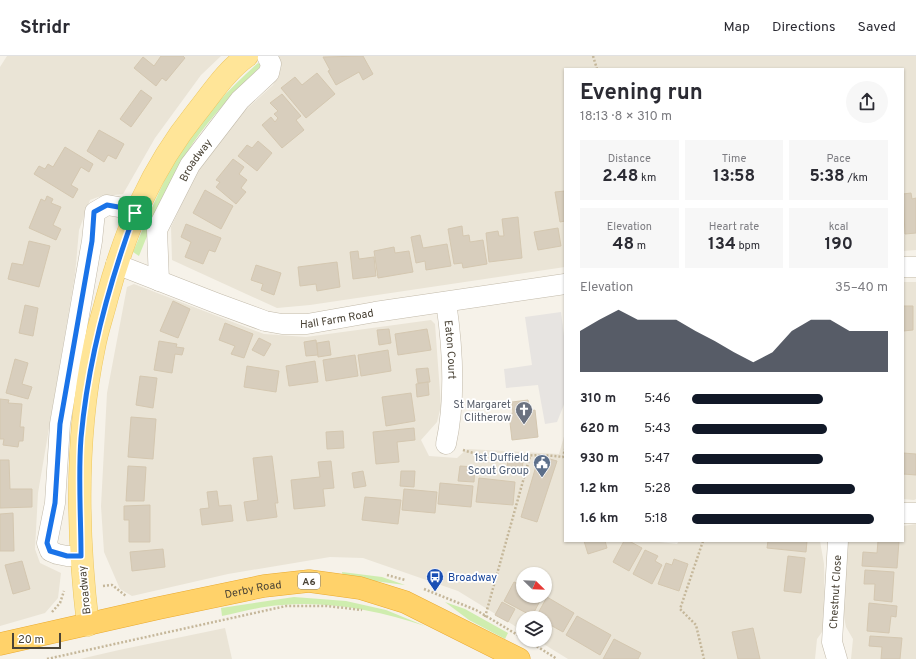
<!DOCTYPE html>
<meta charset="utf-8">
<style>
body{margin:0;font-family:Overpass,sans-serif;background:#f7f7f7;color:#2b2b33;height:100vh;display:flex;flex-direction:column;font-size:15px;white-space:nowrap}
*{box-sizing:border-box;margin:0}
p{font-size:13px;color:#7c7c81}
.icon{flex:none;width:22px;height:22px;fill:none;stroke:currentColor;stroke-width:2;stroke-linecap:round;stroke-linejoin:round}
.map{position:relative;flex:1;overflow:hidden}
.side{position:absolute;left:564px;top:12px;width:340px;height:474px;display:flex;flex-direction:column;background:#fff;border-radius:0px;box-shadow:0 1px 3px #0004}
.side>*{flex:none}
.needle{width:26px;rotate:113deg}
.buttons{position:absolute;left:516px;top:511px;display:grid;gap:8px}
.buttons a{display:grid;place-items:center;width:36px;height:36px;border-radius:50%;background:#fff;box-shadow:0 1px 3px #0004;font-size:20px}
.scale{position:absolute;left:12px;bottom:10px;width:49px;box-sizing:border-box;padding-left:4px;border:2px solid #4a4336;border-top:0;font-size:11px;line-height:14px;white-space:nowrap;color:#4a4336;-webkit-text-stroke:3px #fff;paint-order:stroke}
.pin{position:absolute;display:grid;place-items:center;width:34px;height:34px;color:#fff;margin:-17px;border-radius:8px;box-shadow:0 2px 6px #0006}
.round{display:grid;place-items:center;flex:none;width:42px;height:42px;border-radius:21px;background:#f7f7f7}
.headline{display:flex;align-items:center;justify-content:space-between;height:68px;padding:0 16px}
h1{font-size:22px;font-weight:700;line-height:30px}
.figures{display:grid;grid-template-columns:repeat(3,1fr);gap:6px;height:68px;padding:4px 16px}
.figures div{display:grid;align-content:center;border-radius:0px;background:#f7f7f7;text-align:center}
.figures b{font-size:17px;font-weight:700}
.figures small{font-size:11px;font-weight:400}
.figures p{font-size:11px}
.chart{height:112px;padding:8px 16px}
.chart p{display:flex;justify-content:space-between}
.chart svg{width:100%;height:72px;margin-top:4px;fill:#111827;opacity:.7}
ul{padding:0 16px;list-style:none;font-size:13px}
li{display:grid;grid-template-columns:64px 48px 1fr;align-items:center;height:30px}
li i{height:10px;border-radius:5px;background:#111827}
header{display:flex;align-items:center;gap:24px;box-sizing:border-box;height:56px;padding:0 20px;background:#fff;border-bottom:1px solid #e1e1e2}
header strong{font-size:19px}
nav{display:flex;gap:22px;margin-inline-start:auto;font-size:14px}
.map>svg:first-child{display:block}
.residential{fill:#eae4d6;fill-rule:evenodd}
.green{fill:#cfedaf}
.parking{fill:#e7e4e1}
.building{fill:#d8cebd;stroke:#d4c7b0}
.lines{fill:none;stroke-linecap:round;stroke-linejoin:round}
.minor-casing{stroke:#c2baaa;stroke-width:21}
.major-casing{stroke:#edc75f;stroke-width:23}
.highway-casing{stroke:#eaaa2f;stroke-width:23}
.path{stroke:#c5b79a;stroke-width:2.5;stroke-dasharray:2 2;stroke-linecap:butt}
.minor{stroke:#fff;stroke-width:20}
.major{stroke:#ffe598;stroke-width:22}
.highway{stroke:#ffd26a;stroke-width:22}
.route-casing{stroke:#fff;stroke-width:8}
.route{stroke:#1a73e8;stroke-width:5}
.labels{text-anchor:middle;stroke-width:3.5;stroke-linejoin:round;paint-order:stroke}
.shield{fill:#fff;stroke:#807b72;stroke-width:1}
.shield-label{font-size:10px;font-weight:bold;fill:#4a4336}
.street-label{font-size:11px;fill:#4a4336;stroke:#fff}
.worship-label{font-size:11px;fill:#5b616d;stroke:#fff;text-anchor:end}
.service-label{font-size:11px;fill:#4e5e75;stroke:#fff;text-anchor:end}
.transit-label{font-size:11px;fill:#164399;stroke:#fff;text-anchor:start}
</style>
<header>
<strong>Stridr</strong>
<nav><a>Map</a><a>Directions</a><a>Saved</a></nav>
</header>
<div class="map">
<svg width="916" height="603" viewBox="0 0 916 603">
<rect width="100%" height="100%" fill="#f6f2e9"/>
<g class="residential">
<path d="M7,0h214l-20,19 -46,63 -32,56 -25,3 -8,3 -11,30 -4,45 -37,218 -3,56 5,14 21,10 -3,25 -13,15 -45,13v-559z"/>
<path d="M277,0h639v194l-13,1v-182h-338v198l-255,38 -33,3 -105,-48 -1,-33 23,-50 47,-63 32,-29 8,-17z"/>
<path d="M903,226h13v217l-2,1 -11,-1z"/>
<path d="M134,228l130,50 42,3 125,-17 4,4 6,82 -4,16 -16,18 8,16 28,2 10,-9 92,5 6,-21v108h86l26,3 2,-3h141l4,23 1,64 -8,11 -2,20h-247l-31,-19h8v-22h-22v13l-65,-40 -95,-33 -33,-1 -102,17 -96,22 -12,-7 -16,-37 -3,-46 6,-113 20,-106zM523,518h22v22h-22z"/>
<path d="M916,468v135h-65l2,-20 -7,-12 -2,-10v-64l4,-12h55v-15z"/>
<path d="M225,572l7,31h-152l39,-9z"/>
</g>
<g class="green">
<path d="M258,7l4,2c-25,25 -49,49 -69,78 -23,34 -38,74 -54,113l-6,-4c16,-37 31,-76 53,-110 20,-30 46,-55 72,-79z"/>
<path d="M342,516l40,5 23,8 -62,-8z"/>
<path d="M294,541l52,4 40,9 39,16c-47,-15 -93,-25 -143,-21 -20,1 -41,7 -60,11l-1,-8z"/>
<path d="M445,546l20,7 43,24 -3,6 -36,-19z"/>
</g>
<path class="parking" d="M561,256l4,32v58l-8,20 -12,2 -7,-39 -32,3 -2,-19 28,-4 -7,-48z"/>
<g class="building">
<path d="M161,0h22l2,2 -19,23 -4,-3 -6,8 -22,-18 9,-11 11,9z"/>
<path d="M363,0l10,18 -10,6 -4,-8 -23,13 -8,-14 2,-1 -7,-13z"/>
<path d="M317,17l18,21 -29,24 -25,-30 14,-11 7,8z"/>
<path d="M141,34l11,8 -21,29 -11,-8z"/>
<path d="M282,38l19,22 -5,4 8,10 -22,18 -20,-23 9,-8 4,5 3,-4 -4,-4 4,-3 -8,-8z"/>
<path d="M99,74l25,14 -8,15 -8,-4 -4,7 -17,-11z"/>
<path d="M258,85l14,12 -15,18 -19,-15 9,-11 5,3z"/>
<path d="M65,91l28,17 -4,8 -8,-5 -10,18 7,4 -5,9 -39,-24 5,-8 6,3 3,-5 5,3z"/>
<path d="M233,103l11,8 -5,7 8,6 -6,8 5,4 -10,12 -20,-17 4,-5 -4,-2z"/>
<path d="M205,134l28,16 -12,23 -28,-16z"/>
<path d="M565,135v30l-5,1 -5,-30z"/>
<path d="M911,137l1,6 4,-1v35l-11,1 -2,-40z"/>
<path d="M47,140l6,3 -2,4 10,4 -8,18 8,4 -5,11 -27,-12 12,-29 4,2z"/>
<path d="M518,161l4,41 -33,4 -3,-29 12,-2 1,5h5l-2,-17z"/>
<path d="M186,168l35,14 -6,14 -6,-2 -6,14 -18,-7 6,-15 -10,-5z"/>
<path d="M462,170l1,10 6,-1 1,7 13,-2 4,24 -24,4 -1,-5 -8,1 -6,-35z"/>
<path d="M558,172l3,18 -23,4 -4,-18z"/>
<path d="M420,179l3,13 24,-4 4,22 -25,4 -1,-9 -9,2 -5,-26z"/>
<path d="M29,185l21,5 -11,41 -31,-8 4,-16 11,2z"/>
<path d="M394,191l1,6 14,-2 4,21 -35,6 -4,-27z"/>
<path d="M358,195l1,8 15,-2 2,19 -23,3 -3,-27z"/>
<path d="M337,206l3,25 -23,4 -1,-7 -16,2 -2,-19z"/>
<path d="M256,209l25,8 -7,22 -13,-5 2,-6 -12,-4z"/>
<path d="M173,245l17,8 -12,29 -18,-7z"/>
<path d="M25,249l13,3 -5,28 -14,-3z"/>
<path d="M903,250h10v24l-10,1z"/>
<path d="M225,267l28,11 -9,24 -13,-4 4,-8 -16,-6z"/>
<path d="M389,273l2,14 -12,2 -2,-15z"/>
<path d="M427,273l4,21 -33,5 -3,-21z"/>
<path d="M259,282l12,6 -7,12 -12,-6z"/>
<path d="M316,284l2,15 -12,1 -2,-14z"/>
<path d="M159,285l18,3 -1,3 8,1 -2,7 -7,-1 -3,19 -18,-3z"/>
<path d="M329,285l2,14 -13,2 -1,-14z"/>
<path d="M388,294l3,21 -30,5 -3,-21z"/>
<path d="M355,299l3,21 -32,5 -3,-21z"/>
<path d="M15,303l13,4 -6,21 10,3 -4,12 -22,-6z"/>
<path d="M315,305l3,21 -29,4 -3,-20z"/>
<path d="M247,310l32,5 -3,21 -32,-5z"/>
<path d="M428,312l2,14 -12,1 -2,-14z"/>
<path d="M140,320l17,2 -4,30 -17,-3z"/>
<path d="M428,326l1,13 -12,2 -1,-13z"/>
<path d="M411,337l4,28 -29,5 -4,-29z"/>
<path d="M0,343l9,1 -1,3 14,1 -2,23h4l-1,14h-4l-1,6 -15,-2 1,-6h-4z"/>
<path d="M528,344l2,11 5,-1 3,27 -26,3 -3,-26 4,-1 -1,-11z"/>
<path d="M131,361l25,2 -3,40 -25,-2z"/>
<path d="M414,372l1,12 -18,2 2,20 -23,2 -3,-32z"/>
<path d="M343,375l1,17 -17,1 -1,-17z"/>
<path d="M903,397l13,1v21l-13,-1z"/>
<path d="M272,400l6,47h-3l2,14 -30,4 -3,-19 14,-2 -5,-42z"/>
<path d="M539,400l18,5 -20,61 -16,-5z"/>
<path d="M0,404h9l1,29h22v18l-32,1z"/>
<path d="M508,404l15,2 -2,13 -15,-1z"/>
<path d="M331,405l3,27 -11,1 2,17 -31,3 -3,-29 29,-3 -2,-15z"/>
<path d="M128,410l18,1 -2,34h-18z"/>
<path d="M460,410l15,1 -1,15 -16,-1z"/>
<path d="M363,415l3,15 -12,2 -2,-15z"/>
<path d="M401,415h14l-1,16 -14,-1z"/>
<path d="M479,422l36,4 -2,23 -37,-3z"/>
<path d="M440,427l33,3 -2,21 -33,-3z"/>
<path d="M404,433l33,3 -2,21 -33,-3z"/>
<path d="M217,435l2,15 12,-1 2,16 -31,4 -2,-16 9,-1 -2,-16z"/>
<path d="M365,441l36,3 -3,24 -36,-4z"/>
<path d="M150,449v37h-21v-22h-5v-14z"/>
<path d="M13,457l1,38h-14v-37z"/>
<path d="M584,485h21l2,7 -19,6z"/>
<path d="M624,485h5l13,7 -13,23 -16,-9z"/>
<path d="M768,485h39l-1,11 -39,-4z"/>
<path d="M878,485h21l-2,27 -35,-2 1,-14 14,1z"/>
<path d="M163,493l2,18 -33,4 -2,-19z"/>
<path d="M645,494l13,6 -3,5 7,4 -10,19 -19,-10z"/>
<path d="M788,500l17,2 -4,35 -17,-2z"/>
<path d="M674,503l14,5 -9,27 -21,-7 8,-21 6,2z"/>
<path d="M22,505l8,28 -17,5 -8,-29z"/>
<path d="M865,514l29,2 -2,30 -18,-2 1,-16h-11z"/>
<path d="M514,526l9,4v10l19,1 -10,19 -28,-15z"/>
<path d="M547,541l27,16 -11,19 -18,-10v-4l-9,-1z"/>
<path d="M502,546l13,7 -7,13 -13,-7z"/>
<path d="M869,547l28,3 -1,11 -5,-1 -2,17 -22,-2z"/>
<path d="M577,560l34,19 -11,20 -34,-20z"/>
<path d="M753,572l7,31h-22l-6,-27z"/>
<path d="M870,580l32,2 -2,21h-19l1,-12 -13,-1z"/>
<path d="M614,583l27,14 -3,6h-35z"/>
</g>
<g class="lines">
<defs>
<g id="minor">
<path id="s1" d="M116,208l100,39 49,18 17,3h25l68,-12 190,-28"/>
<path d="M903,211h13"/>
<path id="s2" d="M159,225l-2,-51 33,-65 50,-65 29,-27 2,-9 -4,-8"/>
<path id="s3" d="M446,246c7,47 10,96 0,142"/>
<path d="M903,457h13"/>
<path d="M81,500h-14l-10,-2 -7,-3 -3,-8 8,-40 5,-79 32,-183 3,-29 12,-7 17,3 11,5"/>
<path id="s4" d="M837,603l-5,-17 6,-101"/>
</g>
<path id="major" d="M88,569c-11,-91 -13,-186 6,-277 3,-17 9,-34 13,-50 19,-70 44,-129 89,-185 16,-20 30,-42 51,-57"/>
<g id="highway">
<path id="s5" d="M0,588l159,-36 105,-22 45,-5 51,7 45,14 114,57"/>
</g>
</defs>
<use href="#minor" class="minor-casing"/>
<use href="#major" class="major-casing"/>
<use href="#highway" class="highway-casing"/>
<g class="path">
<path d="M593,0l4,13"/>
<path d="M463,394c32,11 67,2 100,7l2,-8"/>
<path d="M703,485l-23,68 16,16 8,34"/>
<path d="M387,519l18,5"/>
<path d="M103,530l9,-1 14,11"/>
<path d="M424,533l52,21 45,27"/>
<path d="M52,556l8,-9 4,-12"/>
<path d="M485,561l45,-161"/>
<path d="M530,586l27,17"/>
<path d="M47,603l239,-53h41l35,4"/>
</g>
<use href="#minor" class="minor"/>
<use href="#major" class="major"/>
<use href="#highway" class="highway"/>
</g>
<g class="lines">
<defs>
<path id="route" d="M107,149l17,3 11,5c-27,73 -47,147 -54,225 -3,39 0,79 0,118h-14l-17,-5 -3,-8 8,-40 5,-79 32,-183 2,-29z"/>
</defs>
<use href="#route" class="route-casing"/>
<use href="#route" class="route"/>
</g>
<defs>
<symbol id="church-pin" viewBox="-11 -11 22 30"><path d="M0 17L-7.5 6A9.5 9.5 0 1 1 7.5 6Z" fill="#6b7280" stroke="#fff"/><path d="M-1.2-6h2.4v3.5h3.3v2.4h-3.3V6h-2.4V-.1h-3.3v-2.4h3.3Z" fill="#fff"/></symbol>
<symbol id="civic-pin" viewBox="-11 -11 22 30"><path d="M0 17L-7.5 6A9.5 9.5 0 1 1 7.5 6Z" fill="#5c6f8a" stroke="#fff"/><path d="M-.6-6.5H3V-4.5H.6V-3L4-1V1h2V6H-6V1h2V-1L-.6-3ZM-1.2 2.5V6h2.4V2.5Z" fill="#fff"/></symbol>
<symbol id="bus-pin" viewBox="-11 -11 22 30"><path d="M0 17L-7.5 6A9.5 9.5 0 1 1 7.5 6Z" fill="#1a4fb4" stroke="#fff"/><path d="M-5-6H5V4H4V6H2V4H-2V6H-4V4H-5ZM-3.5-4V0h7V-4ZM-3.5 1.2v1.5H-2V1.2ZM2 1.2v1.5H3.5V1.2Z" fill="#fff"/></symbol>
</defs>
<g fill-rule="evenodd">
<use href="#church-pin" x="514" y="344" width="20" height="27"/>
<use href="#civic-pin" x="532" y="397" width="20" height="27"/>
<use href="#bus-pin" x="425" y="511" width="20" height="27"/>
</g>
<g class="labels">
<rect class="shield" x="298" y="517" width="22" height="16" rx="3"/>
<g class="shield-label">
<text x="309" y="529">A6</text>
</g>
<g class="street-label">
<text dy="4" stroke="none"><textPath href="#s2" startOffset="131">Broadway</textPath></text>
<text dy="4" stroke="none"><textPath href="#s1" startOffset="232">Hall Farm Road</textPath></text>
<text dy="4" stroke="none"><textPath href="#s3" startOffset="48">Eaton Court</textPath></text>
<text dy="4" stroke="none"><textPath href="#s5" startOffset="259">Derby Road</textPath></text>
<text transform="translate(84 534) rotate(-96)" y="4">Broadway</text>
<text dy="4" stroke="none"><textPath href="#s4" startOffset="68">Chestnut Close</textPath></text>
</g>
<g class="worship-label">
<text x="511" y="352">St Margaret<tspan x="511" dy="13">Clitherow</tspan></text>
</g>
<g class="service-label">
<text x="529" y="405">1st Duffield<tspan x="529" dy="13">Scout Group</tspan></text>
</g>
<g class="transit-label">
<text x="448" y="525">Broadway</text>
</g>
</g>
</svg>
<div class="buttons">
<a><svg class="needle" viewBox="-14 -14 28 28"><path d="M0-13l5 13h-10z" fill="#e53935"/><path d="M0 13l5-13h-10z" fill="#7c7c81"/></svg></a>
<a><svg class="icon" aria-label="layers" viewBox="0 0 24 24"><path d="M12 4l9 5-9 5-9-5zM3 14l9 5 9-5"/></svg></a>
</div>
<div class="scale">20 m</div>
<div class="pin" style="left:135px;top:157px;background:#1e9e55"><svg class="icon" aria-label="arrive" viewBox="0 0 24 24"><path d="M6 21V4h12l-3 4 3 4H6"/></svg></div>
<section class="side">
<div class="headline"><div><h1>Evening run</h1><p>18:13 · 8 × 310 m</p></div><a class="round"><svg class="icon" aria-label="share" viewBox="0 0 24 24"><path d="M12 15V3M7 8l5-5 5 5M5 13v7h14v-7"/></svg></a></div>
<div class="figures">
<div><p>Distance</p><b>2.48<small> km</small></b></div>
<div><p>Time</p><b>13:58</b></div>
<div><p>Pace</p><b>5:38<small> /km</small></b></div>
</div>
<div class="figures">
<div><p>Elevation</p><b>48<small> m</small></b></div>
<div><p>Heart rate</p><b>134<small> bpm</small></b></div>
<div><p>kcal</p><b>190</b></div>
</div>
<div class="chart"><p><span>Elevation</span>35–40 m</p>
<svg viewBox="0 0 160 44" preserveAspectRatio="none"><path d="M0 44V19L10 12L20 6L30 12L40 12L50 12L60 19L70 25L80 32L90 38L100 32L110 19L120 12L130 12L140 19L150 19L160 19V44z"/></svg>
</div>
<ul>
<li><b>310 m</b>5:46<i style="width:67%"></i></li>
<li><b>620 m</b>5:43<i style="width:69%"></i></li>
<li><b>930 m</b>5:47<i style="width:67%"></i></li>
<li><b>1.2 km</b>5:28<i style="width:83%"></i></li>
<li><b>1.6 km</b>5:18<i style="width:93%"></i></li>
</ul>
</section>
</div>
